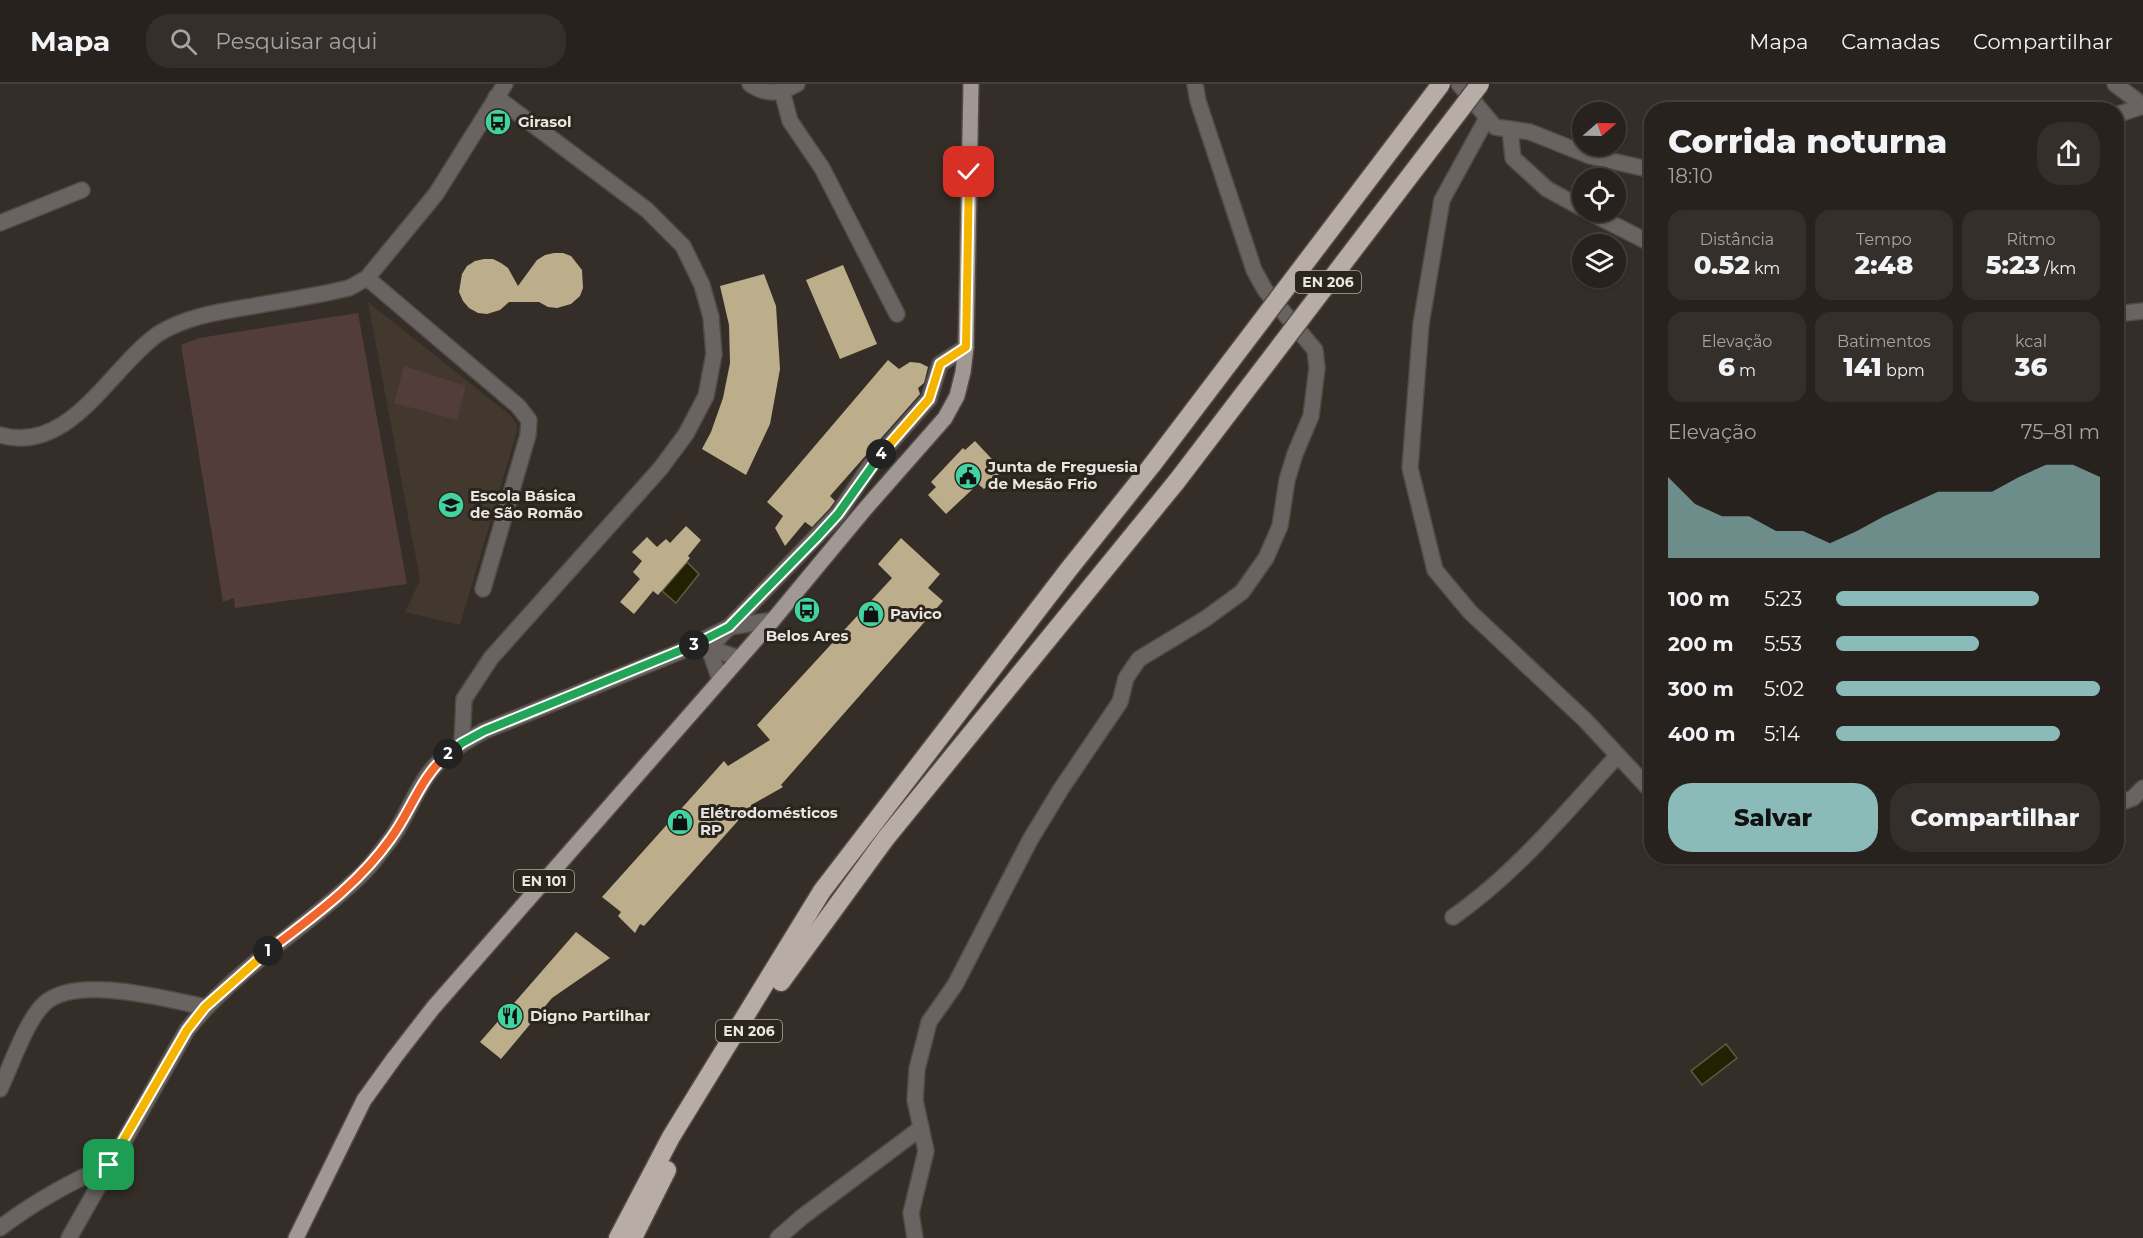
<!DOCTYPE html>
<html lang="pt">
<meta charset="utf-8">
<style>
body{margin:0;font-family:Montserrat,sans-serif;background:#342f2b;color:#f1f3f6;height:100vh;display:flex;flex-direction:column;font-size:22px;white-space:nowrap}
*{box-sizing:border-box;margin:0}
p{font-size:20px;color:#a5a4a4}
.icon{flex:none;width:33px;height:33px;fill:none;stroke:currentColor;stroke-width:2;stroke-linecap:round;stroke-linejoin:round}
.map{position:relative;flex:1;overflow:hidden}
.details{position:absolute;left:1644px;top:18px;width:480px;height:762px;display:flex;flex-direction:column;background:#28221e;border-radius:24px;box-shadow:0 2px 4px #0004,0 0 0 2px #443f3c}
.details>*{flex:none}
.needle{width:39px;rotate:70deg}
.fabs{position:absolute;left:1572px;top:18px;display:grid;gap:12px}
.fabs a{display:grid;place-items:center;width:54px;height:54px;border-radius:50%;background:#28221e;box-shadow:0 2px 4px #0004,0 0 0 2px #443f3c;font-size:30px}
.pin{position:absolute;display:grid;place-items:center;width:51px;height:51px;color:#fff;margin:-26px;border-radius:12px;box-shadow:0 3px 9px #0006}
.km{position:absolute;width:30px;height:30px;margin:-15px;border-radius:50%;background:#222;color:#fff;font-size:16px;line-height:30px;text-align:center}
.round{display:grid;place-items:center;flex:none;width:63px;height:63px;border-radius:24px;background:#342f2b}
.headline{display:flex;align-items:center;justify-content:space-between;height:102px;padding:0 24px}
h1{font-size:33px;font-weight:800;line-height:45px}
.stats{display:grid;grid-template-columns:repeat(3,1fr);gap:9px;height:102px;padding:6px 24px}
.stats div{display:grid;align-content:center;border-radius:15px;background:#342f2b;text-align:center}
.stats b{font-size:26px;font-weight:800}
.stats small{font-size:16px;font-weight:400}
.stats p{font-size:16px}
.chart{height:168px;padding:12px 24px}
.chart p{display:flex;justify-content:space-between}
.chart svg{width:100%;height:108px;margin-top:6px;fill:#8bbbb9;opacity:.7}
.button{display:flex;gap:12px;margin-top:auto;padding:12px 24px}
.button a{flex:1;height:69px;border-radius:24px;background:#8bbbb9;color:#111;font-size:24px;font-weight:800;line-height:69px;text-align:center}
.button a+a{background:#342f2b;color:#f1f3f6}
ul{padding:0 24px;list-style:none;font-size:20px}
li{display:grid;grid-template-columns:96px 72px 1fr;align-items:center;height:45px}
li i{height:15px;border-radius:8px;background:#8bbbb9}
header{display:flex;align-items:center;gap:36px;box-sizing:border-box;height:84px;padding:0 30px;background:#28221e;border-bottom:2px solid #443f3c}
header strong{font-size:28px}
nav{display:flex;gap:33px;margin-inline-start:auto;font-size:21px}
.search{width:420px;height:54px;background:#342f2b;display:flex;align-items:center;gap:15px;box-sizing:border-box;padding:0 21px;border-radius:24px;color:#a5a4a4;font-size:22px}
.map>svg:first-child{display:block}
.built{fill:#42382d}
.green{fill:#533d3b}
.water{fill:#242102;stroke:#5f5c45;stroke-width:1.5}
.building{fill:#bcad8b}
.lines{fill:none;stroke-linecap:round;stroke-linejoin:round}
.minor-casing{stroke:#524b45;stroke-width:18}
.major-casing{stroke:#524b45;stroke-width:18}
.highway-casing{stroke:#524b45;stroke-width:21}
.minor{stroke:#696462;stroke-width:15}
.major{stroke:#a19894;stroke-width:15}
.highway{stroke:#b8aca7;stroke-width:18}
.highway-bridge-casing{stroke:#524b45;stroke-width:21;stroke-linecap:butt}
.highway-bridge{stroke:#b8aca7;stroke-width:18}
.split-1-casing{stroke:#fff;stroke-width:12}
.split-2-casing{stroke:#fff;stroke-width:12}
.split-3-casing{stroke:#fff;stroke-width:12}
.split-4-casing{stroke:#fff;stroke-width:12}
.split-5-casing{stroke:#fff;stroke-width:12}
.split-1{stroke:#f5b400;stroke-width:8}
.split-2{stroke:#f0652b;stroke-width:8}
.split-3{stroke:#22a559;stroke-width:8}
.split-4{stroke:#22a559;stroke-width:8}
.split-5{stroke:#f5b400;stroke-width:8}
.labels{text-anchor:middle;stroke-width:6;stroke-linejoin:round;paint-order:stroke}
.shield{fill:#2b251e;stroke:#b0aba6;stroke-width:1.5}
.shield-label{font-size:14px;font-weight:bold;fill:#e9e5e0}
.poi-label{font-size:15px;font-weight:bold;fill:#e9e5e0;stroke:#2b251e;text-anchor:start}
</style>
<header>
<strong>Mapa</strong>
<div class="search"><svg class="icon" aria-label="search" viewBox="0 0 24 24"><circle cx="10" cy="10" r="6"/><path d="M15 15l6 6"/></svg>Pesquisar aqui</div>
<nav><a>Mapa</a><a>Camadas</a><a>Compartilhar</a></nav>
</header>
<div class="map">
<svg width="2143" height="1154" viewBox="0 0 2143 1154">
<rect width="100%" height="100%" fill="#352e28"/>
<path class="built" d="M368,218l142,113 7,10v6l-57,194 -55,-13 15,-32z"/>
<g class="green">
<path d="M358,229l49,271 -172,24 -1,-10 -11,4 -42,-257 18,-7z"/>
<path d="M404,282l62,20 -9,34 -63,-17z"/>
</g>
<g class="water">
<path d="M687,478l12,12 -23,29 -14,-12z"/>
<path d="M1726,960l11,14 -35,27 -11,-14z"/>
</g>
<g class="building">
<path d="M554,169h9l8,3 11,14 1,18 -3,8 -9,8 -14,4 -9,-1 -9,-5h-30l-9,8 -13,4 -9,-1 -9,-5 -6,-7 -4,-9 3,-18 5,-8 8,-5 9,-2h9l8,4 7,5 10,18 19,-26 8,-5z"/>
<path d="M843,181l34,79 -37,15 -34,-79z"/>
<path d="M764,190l12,32 4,63 -10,55 -24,51 -44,-26 9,-17 12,-34 7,-35 -1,-38 -9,-39z"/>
<path d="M888,276l11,9 11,-7 10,1 8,4 -4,16 -6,5 2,6 -90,102 5,5 -5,7 -18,19 -7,-5 -20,24 -10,-18 8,-12 -16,-14z"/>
<path d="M975,357l28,30 -19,18 -6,-5 -32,30 -18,-19 8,-8 -5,-5 32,-34 2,2z"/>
<path d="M686,442l15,14 -13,16 2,2 -32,37 -5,-4 -19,23 -14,-12 20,-23 -7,-7 9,-11 -10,-9 15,-15 10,10 9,-8 4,4z"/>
<path d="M901,454l39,36 -12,14 15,13 -162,184 2,2 -30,17 -109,122 -4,-2 -5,9 -17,-17 3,-4 -19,-15 122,-136 4,5 42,-26 -13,-15 135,-147 -14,-14z"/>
<path d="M576,848l34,26 -58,40 -51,61 -21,-17z"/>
</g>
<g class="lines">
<defs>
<g id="minor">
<path d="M750,0c17,12 31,9 47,0"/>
<path d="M1459,0l36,43 35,5 60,24 62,14"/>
<path d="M2115,0l21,16 4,7"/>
<path d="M782,7l8,30 32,47 75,146"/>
<path d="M2116,31l27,-9"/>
<path d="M1487,34l-45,82 -21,124 -11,144 25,102 35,42 115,108 67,72"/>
<path d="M1510,45l3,29 34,31 35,19"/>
<path d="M1589,128l63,32"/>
<path d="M0,139l82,-33"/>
<path d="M367,194l151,128 11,14 -1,15 -45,154"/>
<path d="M2116,230l27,-3"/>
<path d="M0,351c70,20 110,-67 158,-101 30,-19 67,-23 101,-29 30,-5 60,-10 90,-17l18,-10 69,-84 69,-110"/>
<path d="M703,565l6,-1 30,10"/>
<path d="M720,596l-11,-32 129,-134 33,-49 58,-66 11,-35 26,-17"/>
<path d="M462,659l2,-44 27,-41 169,-189 26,-35 20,-38 8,-42 -3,-37 -9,-32 -19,-39 -36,-36 -151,-113"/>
<path d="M2116,720l17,-6 10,-10"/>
<path d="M1948,772h16"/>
<path d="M1453,833c62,-43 113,-105 164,-161"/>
<path d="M0,1005c11,-23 26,-68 44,-85 31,-30 122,-5 161,3"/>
<path d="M0,1144c34,-26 70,-46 109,-63"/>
<path d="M69,1154l118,-208c49,-62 118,-101 174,-155 11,-10 20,-24 29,-35 15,-20 23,-44 37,-64 14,-20 35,-33 57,-45l195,-79 50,-25 44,-7"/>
<path d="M778,1154l24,-21 119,-89"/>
<path d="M915,1154l-4,-25 15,-62 -11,-51 2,-31 12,-47 26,-37 75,-145 31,-51 59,-87 6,-24 13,-19 66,-40 37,-27 24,-34 14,-32 7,-46 8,-26 16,-38 6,-48 -2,-18 -50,-60 -11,-20 -56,-169 -3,-17"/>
</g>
<path id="major" d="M296,1154l68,-138 31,-43 38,-49 340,-388 92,-111 80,-91 12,-22 6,-24 3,-25 5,-263"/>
<g id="highway">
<path d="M781,898l105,-144 291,-357"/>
<path d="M618,1154l53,-101 151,-246 247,-322 83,-104"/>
<path d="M633,1154l34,-68"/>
</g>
</defs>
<use href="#minor" class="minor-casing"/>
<use href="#major" class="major-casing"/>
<use href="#highway" class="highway-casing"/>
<use href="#minor" class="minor"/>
<use href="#major" class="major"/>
<use href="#highway" class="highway"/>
<defs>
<g id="highway-bridge">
<path d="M1152,381l289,-381"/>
<path d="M1177,397l303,-397"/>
</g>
</defs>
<use href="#highway-bridge" class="highway-bridge-casing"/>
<use href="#highway-bridge" class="highway-bridge"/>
</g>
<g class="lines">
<defs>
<path id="split-1" d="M109,1081l78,-135 18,-23 63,-56"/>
<path id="split-2" d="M268,867c44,-34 91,-67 123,-113 20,-27 30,-62 57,-84"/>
<path id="split-3" d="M448,670l14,-11 22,-12 210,-86"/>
<path id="split-4" d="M694,561l35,-18 88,-90 21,-23 43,-60"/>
<path id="split-5" d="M881,370l48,-55 11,-35 26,-17 3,-175"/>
</defs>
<use href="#split-1" class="split-1-casing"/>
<use href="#split-2" class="split-2-casing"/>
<use href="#split-3" class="split-3-casing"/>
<use href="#split-4" class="split-4-casing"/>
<use href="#split-5" class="split-5-casing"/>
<use href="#split-1" class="split-1"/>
<use href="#split-2" class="split-2"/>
<use href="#split-3" class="split-3"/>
<use href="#split-4" class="split-4"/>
<use href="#split-5" class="split-5"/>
</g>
<defs>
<symbol id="bus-disc" viewBox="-11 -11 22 22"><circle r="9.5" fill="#41d4a1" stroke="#2b251e"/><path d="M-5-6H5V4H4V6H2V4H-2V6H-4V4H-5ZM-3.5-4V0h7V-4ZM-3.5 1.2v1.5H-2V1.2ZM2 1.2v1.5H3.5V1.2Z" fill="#111"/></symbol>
<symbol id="civic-disc" viewBox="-11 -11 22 22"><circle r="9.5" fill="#41d4a1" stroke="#2b251e"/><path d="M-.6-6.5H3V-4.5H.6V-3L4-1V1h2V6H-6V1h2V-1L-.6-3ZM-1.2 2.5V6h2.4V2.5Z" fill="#111"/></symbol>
<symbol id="school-disc" viewBox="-11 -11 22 22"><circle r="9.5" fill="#41d4a1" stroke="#2b251e"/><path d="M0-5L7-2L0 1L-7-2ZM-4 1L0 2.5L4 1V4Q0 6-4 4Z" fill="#111"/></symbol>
<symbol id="shop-disc" viewBox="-11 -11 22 22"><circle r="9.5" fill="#41d4a1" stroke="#2b251e"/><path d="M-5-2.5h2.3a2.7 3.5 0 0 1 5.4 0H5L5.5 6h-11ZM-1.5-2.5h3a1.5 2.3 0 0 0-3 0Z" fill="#111"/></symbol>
<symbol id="restaurant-disc" viewBox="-11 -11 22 22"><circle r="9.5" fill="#41d4a1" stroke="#2b251e"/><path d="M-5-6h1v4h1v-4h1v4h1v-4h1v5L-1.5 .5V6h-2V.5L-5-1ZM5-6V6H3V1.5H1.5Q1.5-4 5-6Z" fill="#111"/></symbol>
</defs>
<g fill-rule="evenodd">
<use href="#bus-disc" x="483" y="23" width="30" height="30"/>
<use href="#civic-disc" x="953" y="377" width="30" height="30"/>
<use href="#school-disc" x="436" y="406" width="30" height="30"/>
<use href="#bus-disc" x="792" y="511" width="30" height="30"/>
<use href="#shop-disc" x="856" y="515" width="30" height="30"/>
<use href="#shop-disc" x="665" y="723" width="30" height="30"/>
<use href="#restaurant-disc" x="495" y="917" width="30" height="30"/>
</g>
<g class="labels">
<g class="shield">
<rect x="1295" y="187" width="66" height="22" rx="4.5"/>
<rect x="514" y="786" width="60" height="22" rx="4.5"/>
<rect x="716" y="936" width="66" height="22" rx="4.5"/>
</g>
<g class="shield-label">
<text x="1328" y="203">EN 206</text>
<text x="544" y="802">EN 101</text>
<text x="749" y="952">EN 206</text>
</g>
<g class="poi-label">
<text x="518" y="43">Girasol</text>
<text x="988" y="388">Junta de Freguesia<tspan x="988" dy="17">de Mesão Frio</tspan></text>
<text x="470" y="417">Escola Básica<tspan x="470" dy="17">de São Romão</tspan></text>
<text x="890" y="535">Pavico</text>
<text x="807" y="557" text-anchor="middle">Belos Ares</text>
<text x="700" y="734">Elétrodomésticos<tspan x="700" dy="17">RP</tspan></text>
<text x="530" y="937">Digno Partilhar</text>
</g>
</g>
</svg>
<div class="fabs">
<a><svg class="needle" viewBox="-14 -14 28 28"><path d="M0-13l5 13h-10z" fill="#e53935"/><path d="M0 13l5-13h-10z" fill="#a5a4a4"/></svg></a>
<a><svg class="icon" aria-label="locate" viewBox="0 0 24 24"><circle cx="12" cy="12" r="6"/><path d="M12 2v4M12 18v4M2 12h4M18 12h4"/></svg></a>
<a><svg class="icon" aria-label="layers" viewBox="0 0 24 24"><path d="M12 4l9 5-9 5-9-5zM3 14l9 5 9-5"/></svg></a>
</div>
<div class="pin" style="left:109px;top:1081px;background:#1e9e55"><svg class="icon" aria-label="arrive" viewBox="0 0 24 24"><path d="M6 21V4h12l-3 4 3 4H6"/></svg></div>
<div class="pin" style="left:969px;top:88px;background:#d93025"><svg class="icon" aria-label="check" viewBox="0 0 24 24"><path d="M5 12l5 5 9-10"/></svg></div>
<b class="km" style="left:268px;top:867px">1</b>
<b class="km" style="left:448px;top:670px">2</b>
<b class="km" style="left:694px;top:561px">3</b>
<b class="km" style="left:881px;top:370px">4</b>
<section class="details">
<div class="headline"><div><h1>Corrida noturna</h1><p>18:10</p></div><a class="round"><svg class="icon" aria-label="share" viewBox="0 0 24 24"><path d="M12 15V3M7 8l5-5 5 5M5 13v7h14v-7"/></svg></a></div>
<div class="stats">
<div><p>Distância</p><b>0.52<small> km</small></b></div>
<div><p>Tempo</p><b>2:48</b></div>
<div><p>Ritmo</p><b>5:23<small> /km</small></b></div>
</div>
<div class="stats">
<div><p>Elevação</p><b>6<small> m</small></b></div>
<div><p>Batimentos</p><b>141<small> bpm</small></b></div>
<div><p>kcal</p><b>36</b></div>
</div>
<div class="chart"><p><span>Elevação</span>75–81 m</p>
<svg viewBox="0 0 160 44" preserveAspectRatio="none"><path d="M0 44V11L10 22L20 27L30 27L40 33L50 33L60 38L70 33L80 27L90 22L100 17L110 17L120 17L130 11L140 6L150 6L160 11V44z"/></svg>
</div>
<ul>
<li><b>100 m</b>5:23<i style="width:77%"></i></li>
<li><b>200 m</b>5:53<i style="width:54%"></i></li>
<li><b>300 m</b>5:02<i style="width:100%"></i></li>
<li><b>400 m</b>5:14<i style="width:85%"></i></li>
</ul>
<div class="button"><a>Salvar</a><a>Compartilhar</a></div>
</section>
</div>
